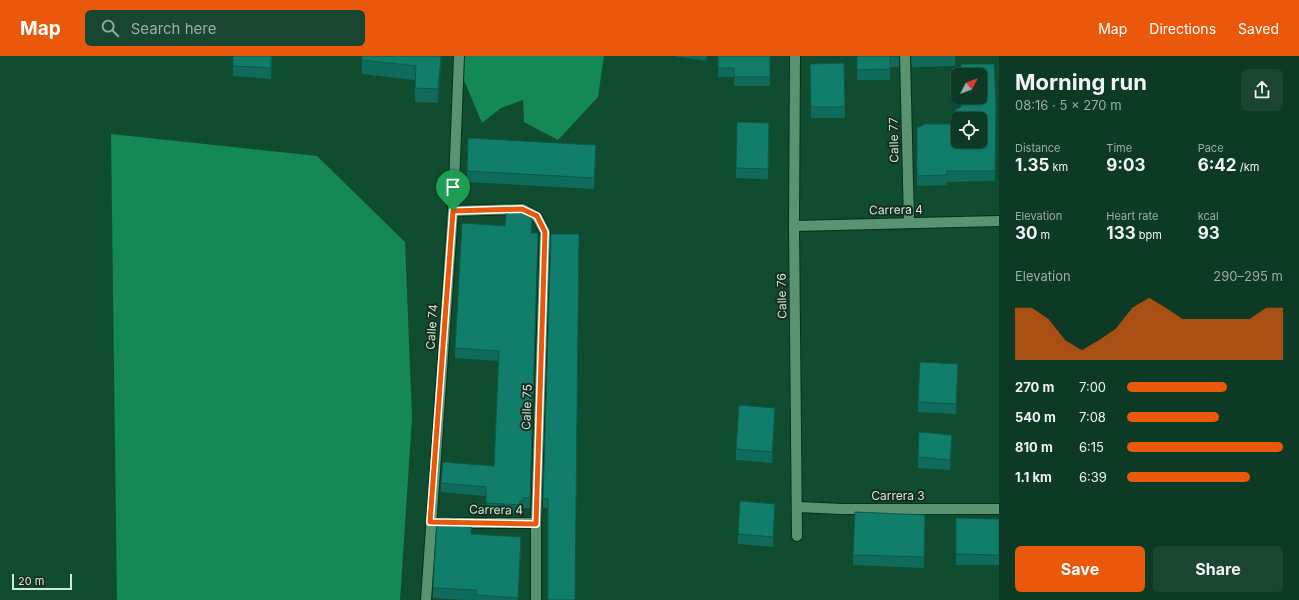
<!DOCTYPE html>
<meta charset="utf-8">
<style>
body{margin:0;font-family:Inter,sans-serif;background:#1a4531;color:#f1f3f6;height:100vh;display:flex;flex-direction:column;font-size:15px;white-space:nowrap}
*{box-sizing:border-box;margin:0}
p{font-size:13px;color:#9aada6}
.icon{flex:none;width:22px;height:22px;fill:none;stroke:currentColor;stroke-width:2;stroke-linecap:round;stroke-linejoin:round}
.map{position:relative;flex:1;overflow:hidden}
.details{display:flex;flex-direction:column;background:#0c3a24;width:300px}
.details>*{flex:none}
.needle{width:26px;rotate:48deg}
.controls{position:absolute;left:951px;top:12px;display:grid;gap:8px}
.controls a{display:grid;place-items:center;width:36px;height:36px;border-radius:6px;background:#0c3a24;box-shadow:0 1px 3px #0004,0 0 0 1px #2c5441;font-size:20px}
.scale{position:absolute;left:12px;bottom:10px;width:60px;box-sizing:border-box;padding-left:4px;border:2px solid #cdead7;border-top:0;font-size:11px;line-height:14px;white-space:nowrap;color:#cdead7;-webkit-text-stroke:3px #162d20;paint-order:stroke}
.pin{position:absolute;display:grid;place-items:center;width:34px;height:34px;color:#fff;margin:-41px -17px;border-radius:50% 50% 50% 0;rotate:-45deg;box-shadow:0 0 4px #0007}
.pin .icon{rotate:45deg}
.round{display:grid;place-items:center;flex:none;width:42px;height:42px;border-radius:6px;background:#1a4531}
.overview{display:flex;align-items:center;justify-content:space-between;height:68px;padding:0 16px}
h1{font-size:22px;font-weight:700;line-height:30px}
.metrics{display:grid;grid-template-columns:repeat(3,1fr);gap:6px;height:68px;padding:4px 16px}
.metrics div{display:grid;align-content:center}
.metrics b{font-size:17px;font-weight:700}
.metrics small{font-size:11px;font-weight:400}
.metrics p{font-size:11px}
.chart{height:112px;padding:8px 16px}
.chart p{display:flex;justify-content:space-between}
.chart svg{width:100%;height:72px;margin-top:4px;fill:#ea580c;opacity:.7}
.action{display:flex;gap:8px;margin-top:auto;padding:8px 16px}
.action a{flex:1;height:46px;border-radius:6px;background:#ea580c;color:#fff;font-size:16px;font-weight:700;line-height:46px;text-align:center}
.action a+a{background:#1a4531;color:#f1f3f6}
ul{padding:0 16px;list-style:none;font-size:13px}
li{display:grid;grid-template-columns:64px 48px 1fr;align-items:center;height:30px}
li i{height:10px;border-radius:5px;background:#ea580c}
header{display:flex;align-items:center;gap:24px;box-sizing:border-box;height:56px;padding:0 20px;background:#ea580c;color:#fff}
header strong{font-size:19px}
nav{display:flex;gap:22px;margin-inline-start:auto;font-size:14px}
.search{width:280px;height:36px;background:#1a4531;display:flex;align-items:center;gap:10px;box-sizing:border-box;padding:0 14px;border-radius:6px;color:#9aada6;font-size:15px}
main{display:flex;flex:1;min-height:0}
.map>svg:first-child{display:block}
.forest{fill:#148855}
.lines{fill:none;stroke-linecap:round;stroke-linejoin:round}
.minor-casing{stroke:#02301b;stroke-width:12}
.minor{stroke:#5a9372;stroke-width:10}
.wall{fill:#0f6c5c}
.shaded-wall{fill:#0c584b}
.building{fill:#117d6b;stroke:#0c584b;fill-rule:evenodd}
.route-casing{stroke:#fff;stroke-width:8}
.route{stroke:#ea580c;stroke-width:5}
.labels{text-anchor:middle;stroke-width:4;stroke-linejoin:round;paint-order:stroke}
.street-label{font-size:12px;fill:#cdead7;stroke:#162d20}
</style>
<header>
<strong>Map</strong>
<div class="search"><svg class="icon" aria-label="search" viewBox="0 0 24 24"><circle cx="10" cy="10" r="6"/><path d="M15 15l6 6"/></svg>Search here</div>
<nav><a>Map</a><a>Directions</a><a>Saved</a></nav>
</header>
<main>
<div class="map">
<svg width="999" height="544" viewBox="0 0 999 544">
<rect width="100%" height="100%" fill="#104d30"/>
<g class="forest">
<path d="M462,0h142l-6,41 -40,43 -34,-18 -1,-22 -22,8 -19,15 -19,-45z"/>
<path d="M111,78l206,22 88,86 7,176 -12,182h-283z"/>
</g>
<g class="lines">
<defs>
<g id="minor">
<path d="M795,0l-1,170 3,310"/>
<path d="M905,0l4,167"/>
<path d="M453,155l70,-2 14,8 8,15 -9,291v77"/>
<path d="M794,170l205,-5"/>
<path d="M798,451l44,2h157"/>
<path d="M458,467h78"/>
<path d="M426,544l27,-389 6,-155"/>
</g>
</defs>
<use href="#minor" class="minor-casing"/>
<use href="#minor" class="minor"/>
</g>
<g class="wall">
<path d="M272,0l-1,23 -38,-3v-10z"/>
<path d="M362,0h80l-4,47 -23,-1v-22l-53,-6z"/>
<path d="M674,0h33l-1,5z"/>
<path d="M718,0h52v30h-36v-9h-16z"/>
<path d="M857,0h42v11h-9v13h-33z"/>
<path d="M911,0h44v10l-43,1z"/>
<path d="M810,8l35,43v11h-34z"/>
<path d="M996,49l-1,76 -48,1v3l-30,1v-58l35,-4z"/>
<path d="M737,66l32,1 -1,56 -32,-1z"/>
<path d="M596,100l-2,33 -127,-7v-11z"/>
<path d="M532,166l-2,286h-7v2h-3v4l-34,-2v-16l-45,-4v-9l53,-17 5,-105 -44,-3v-10l50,-122z"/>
<path d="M551,178l-3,274h-5v-9z"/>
<path d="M958,318l-2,40 -38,-2v-10z"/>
<path d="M775,363l-3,44 -36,-3v-11z"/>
<path d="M952,390l-2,24 -32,-2v-11z"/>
<path d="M775,458l-2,33 -35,-3v-10z"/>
<path d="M956,462l43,1v46h-43z"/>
<path d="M925,469l-1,43 -71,-3v-10z"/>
<path d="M472,478l49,14 -3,52h-54l-31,-2v-10z"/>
</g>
<g class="shaded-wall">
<path d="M441,0h1l-4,47v-14z"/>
<path d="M596,89v11l-2,33v-11z"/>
<path d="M958,308v10l-2,40v-10z"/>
<path d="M775,352v11l-3,44v-11z"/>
<path d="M952,379v11l-2,24v-10z"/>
<path d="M775,448v10l-2,33v-10z"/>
<path d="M521,481v11l-3,52z"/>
</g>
<g class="building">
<path d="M233,0h38v12l-38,-2z"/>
<path d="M362,0h79l-3,33 -23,-1 1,-22 -54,-6z"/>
<path d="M718,0h52v21h-36v-9h-16z"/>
<path d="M857,0h42h-9v13l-33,1z"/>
<path d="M844,7l1,44h-34l-1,-43z"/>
<path d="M961,8h33l2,41 -1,66h-48v4l-30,1v-48l8,-4h27l4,-15 5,-2v-10h19v-22h-19zM958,63h22v22h-22z"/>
<path d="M737,66l32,1 -1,46 -32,-1z"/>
<path d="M468,82l128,7 -2,33 -127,-7z"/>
<path d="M507,151h16l9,5 -1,21h7l-8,265h-7v3h-3v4l-34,-2v-16l-45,-4 2,-21 51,4 5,-115 -44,-3 7,-125 43,3z"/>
<path d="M551,178h28l-4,366h-27v-101h-5z"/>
<path d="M920,306l38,2 -2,40 -38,-2z"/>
<path d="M739,349l36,3 -3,44 -36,-3z"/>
<path d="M919,376l33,3 -2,25 -32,-3z"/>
<path d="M740,445l35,3 -2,33 -35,-3z"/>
<path d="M855,456l70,3 -1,42 -71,-2z"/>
<path d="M956,462l43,1v36l-43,-1z"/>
<path d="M437,464l35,2 -1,12 50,3 -3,61 -42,-3v-5l-43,-2z"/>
</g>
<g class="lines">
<defs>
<path id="route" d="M522,153l15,7 8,16 -9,292 -106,-2 23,-311z"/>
</defs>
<use href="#route" class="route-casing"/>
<use href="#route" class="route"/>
</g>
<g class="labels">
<g class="street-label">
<text transform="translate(894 84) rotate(-91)" y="4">Calle 77</text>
<text transform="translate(896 154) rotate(-1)" y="4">Carrera 4</text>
<text transform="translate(782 240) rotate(-91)" y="4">Calle 76</text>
<text transform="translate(432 271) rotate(-86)" y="4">Calle 74</text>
<text transform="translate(527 351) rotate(-88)" y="4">Calle 75</text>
<text x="898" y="444">Carrera 3</text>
<text transform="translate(496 454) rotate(1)" y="4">Carrera 4</text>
</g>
</g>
</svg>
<div class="controls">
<a><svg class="needle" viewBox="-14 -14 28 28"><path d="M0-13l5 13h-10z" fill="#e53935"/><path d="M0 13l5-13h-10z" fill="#9aada6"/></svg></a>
<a><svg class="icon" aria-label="locate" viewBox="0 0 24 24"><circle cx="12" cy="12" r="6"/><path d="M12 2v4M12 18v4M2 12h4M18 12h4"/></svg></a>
</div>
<div class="scale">20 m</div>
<div class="pin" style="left:453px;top:155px;background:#1e9e55"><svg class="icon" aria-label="arrive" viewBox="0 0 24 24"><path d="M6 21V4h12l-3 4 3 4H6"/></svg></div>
</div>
<section class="details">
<div class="overview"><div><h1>Morning run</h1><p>08:16 · 5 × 270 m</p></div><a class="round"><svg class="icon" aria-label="share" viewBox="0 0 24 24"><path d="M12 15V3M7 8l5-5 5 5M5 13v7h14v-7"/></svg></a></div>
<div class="metrics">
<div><p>Distance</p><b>1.35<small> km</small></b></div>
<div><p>Time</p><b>9:03</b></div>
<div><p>Pace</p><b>6:42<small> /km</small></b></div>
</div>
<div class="metrics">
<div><p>Elevation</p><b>30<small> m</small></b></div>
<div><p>Heart rate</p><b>133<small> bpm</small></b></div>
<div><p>kcal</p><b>93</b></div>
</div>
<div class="chart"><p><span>Elevation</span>290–295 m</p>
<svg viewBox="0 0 160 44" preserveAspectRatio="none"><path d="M0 44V12L10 12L20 19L30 32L40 38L50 32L60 25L70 12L80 6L90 12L100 19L110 19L120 19L130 19L140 19L150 12L160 12V44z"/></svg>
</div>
<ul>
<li><b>270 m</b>7:00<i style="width:64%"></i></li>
<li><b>540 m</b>7:08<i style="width:59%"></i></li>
<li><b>810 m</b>6:15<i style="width:100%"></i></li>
<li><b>1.1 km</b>6:39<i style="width:79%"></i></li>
</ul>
<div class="action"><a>Save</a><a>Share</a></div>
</section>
</main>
